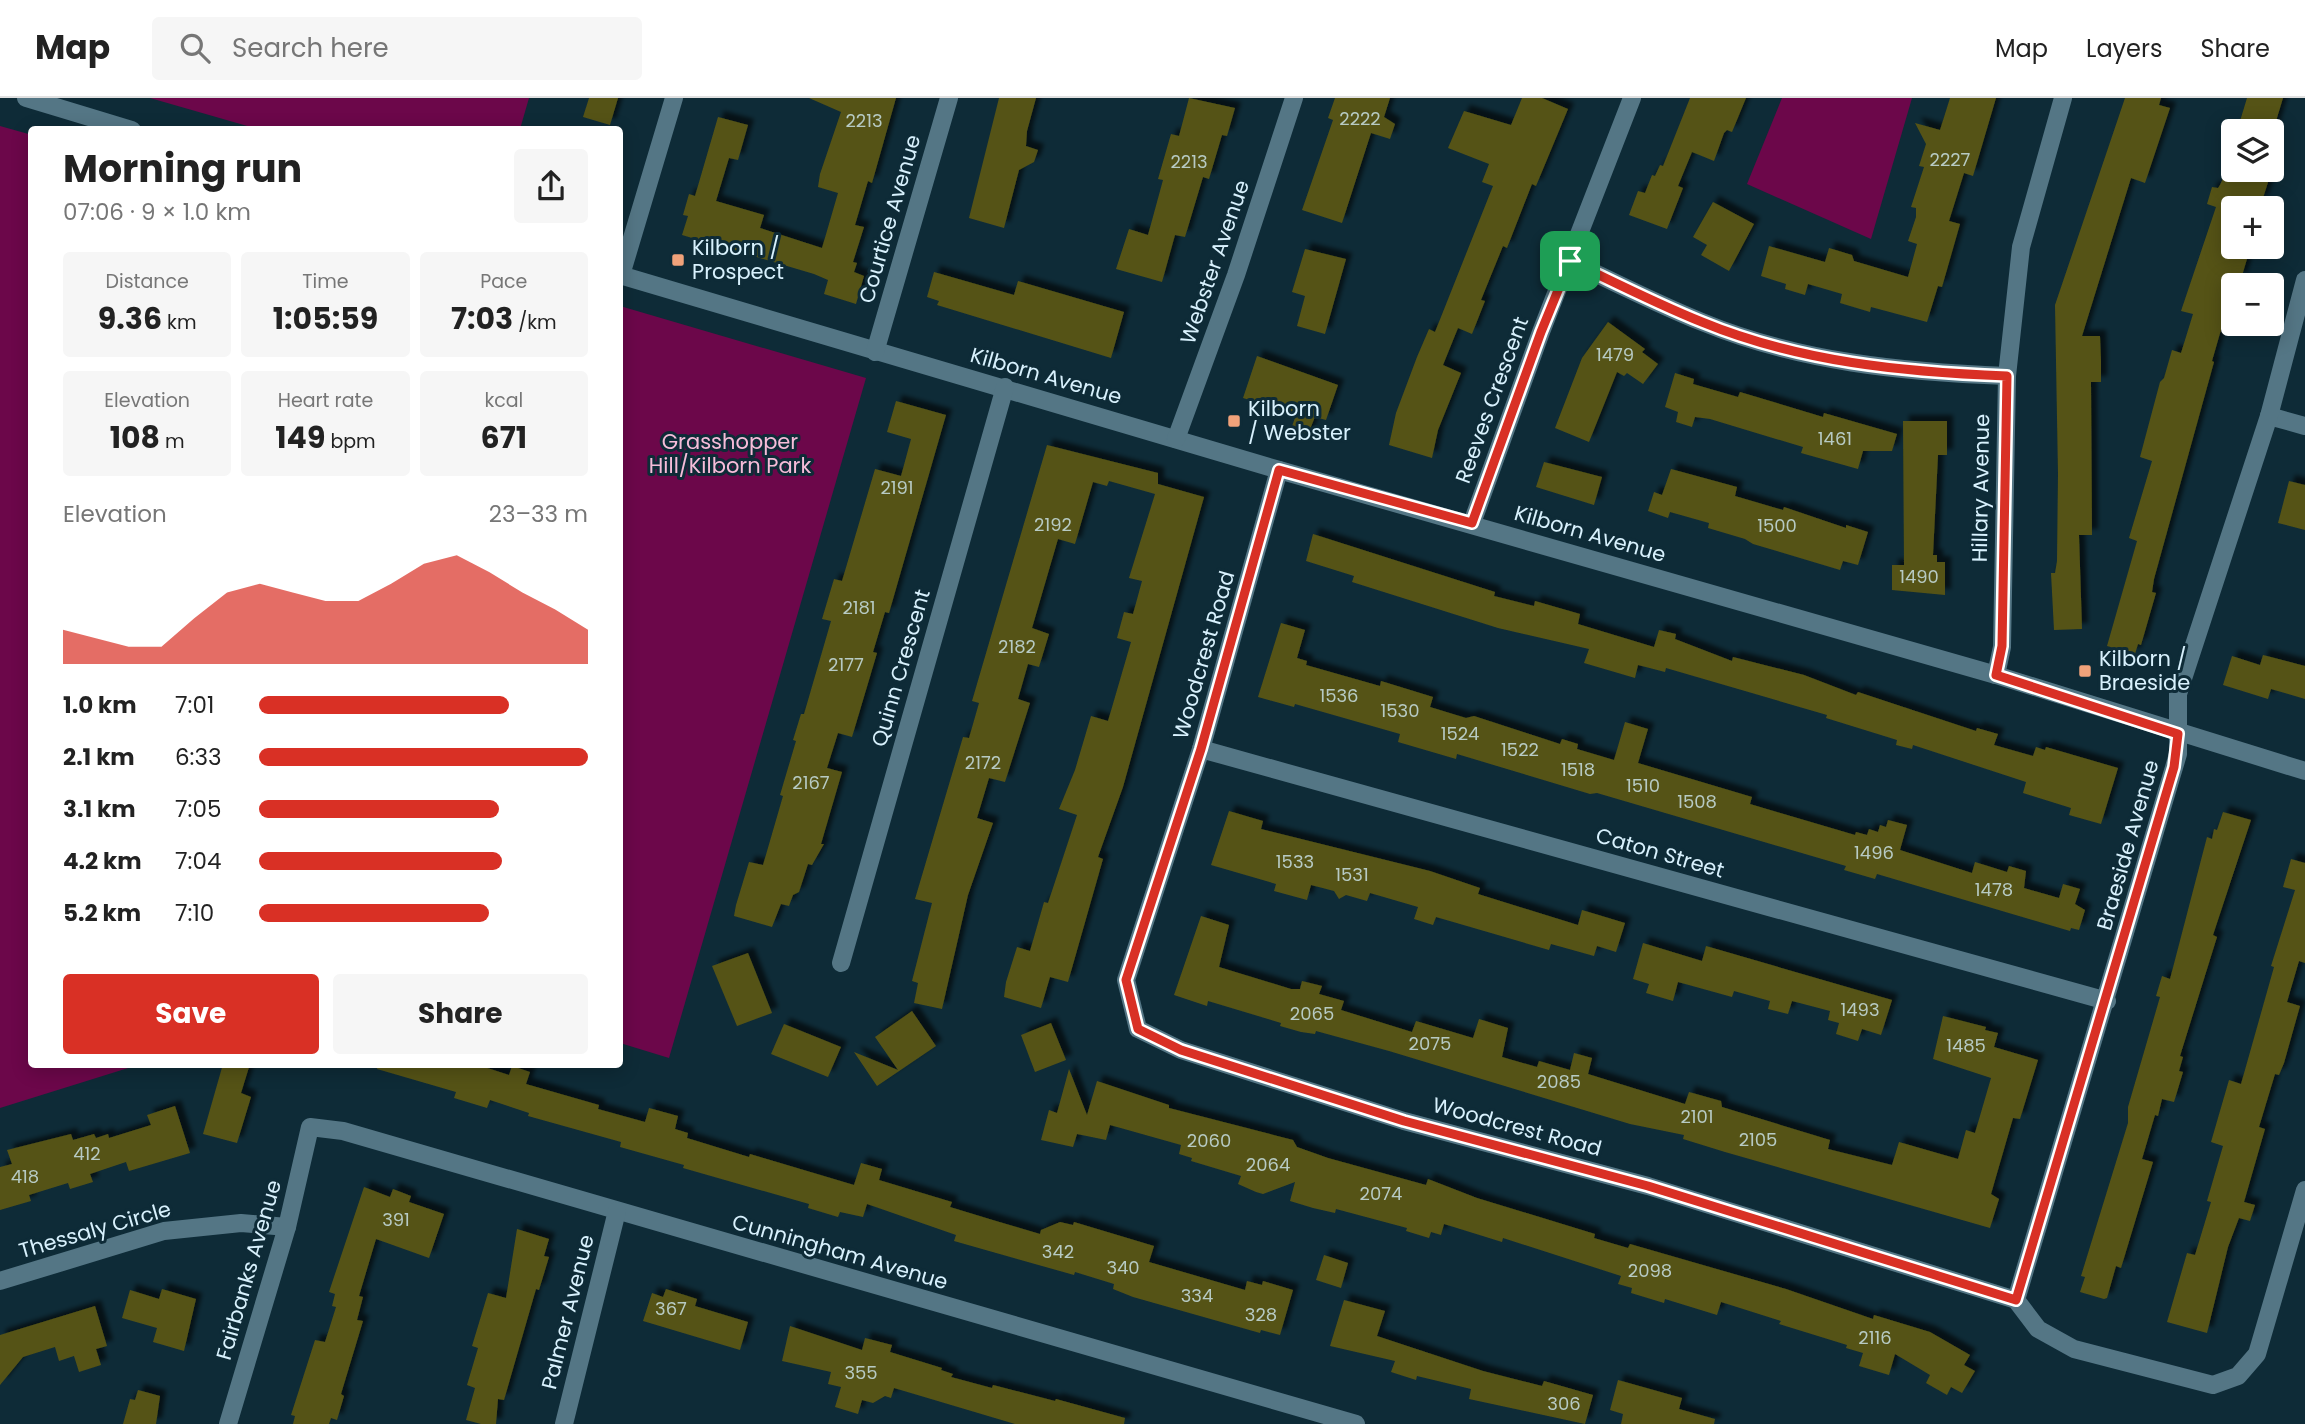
<!DOCTYPE html>
<meta charset="utf-8">
<style>
body{margin:0;font-family:Poppins,sans-serif;background:#f6f6f6;color:#222;height:100vh;display:flex;flex-direction:column;font-size:26px;white-space:nowrap}
*{box-sizing:border-box;margin:0}
p{font-size:23px;color:#767676}
.icon{flex:none;width:38px;height:38px;fill:none;stroke:currentColor;stroke-width:2;stroke-linecap:round;stroke-linejoin:round}
.map{position:relative;flex:1;overflow:hidden}
.side{position:absolute;left:28px;top:28px;width:595px;height:942px;display:flex;flex-direction:column;background:#fff;border-radius:7px;box-shadow:0 4px 18px #0003}
.side>*{flex:none}
.buttons{position:absolute;left:2221px;top:21px;display:grid;gap:14px}
.buttons a{display:grid;place-items:center;width:63px;height:63px;border-radius:7px;background:#fff;box-shadow:0 4px 18px #0003;font-size:35px}
.pin{position:absolute;display:grid;place-items:center;width:60px;height:60px;color:#fff;margin:-30px;border-radius:14px;box-shadow:0 4px 10px #0006}
.round{display:grid;place-items:center;flex:none;width:74px;height:74px;border-radius:7px;background:#f6f6f6}
.overview{display:flex;align-items:center;justify-content:space-between;height:119px;padding:0 35px}
h1{font-size:38px;font-weight:700;line-height:52px}
.stats{display:grid;grid-template-columns:repeat(3,1fr);gap:10px;height:119px;padding:7px 35px}
.stats div{display:grid;align-content:center;border-radius:7px;background:#f6f6f6;text-align:center}
.stats b{font-size:30px;font-weight:700}
.stats small{font-size:19px;font-weight:400}
.stats p{font-size:19px}
.chart{height:196px;padding:14px 35px}
.chart p{display:flex;justify-content:space-between}
.chart svg{width:100%;height:126px;margin-top:7px;fill:#d93025;opacity:.7}
.cta{display:flex;gap:14px;margin-top:auto;padding:14px 35px}
.cta a{flex:1;height:80px;border-radius:7px;background:#d93025;color:#fff;font-size:28px;font-weight:700;line-height:80px;text-align:center}
.cta a+a{background:#f6f6f6;color:#222}
ul{padding:0 35px;list-style:none;font-size:23px}
li{display:grid;grid-template-columns:112px 84px 1fr;align-items:center;height:52px}
li i{height:18px;border-radius:9px;background:#d93025}
header{display:flex;align-items:center;gap:42px;box-sizing:border-box;height:98px;padding:0 35px;background:#fff;border-bottom:2px solid #e0e0e0}
header strong{font-size:33px}
nav{display:flex;gap:38px;margin-inline-start:auto;font-size:24px}
.search{width:490px;height:63px;background:#f6f6f6;display:flex;align-items:center;gap:18px;box-sizing:border-box;padding:0 24px;border-radius:7px;color:#767676;font-size:26px}
.map>svg:first-child{display:block}
.green{fill:#6c074a}
.building{fill:#555315;filter:url(#shadow)}
.lines{fill:none;stroke-linecap:round;stroke-linejoin:round}
.minor{stroke:#547685;stroke-width:18}
.route-casing{stroke:#fff;stroke-width:14}
.route{stroke:#d93025;stroke-width:9}
.poi-dot{fill:#f0a27a;stroke:#0e2b37;stroke-width:2.5}
.labels{text-anchor:middle;stroke-width:6;stroke-linejoin:round;paint-order:stroke}
.number-label{font-size:18px;fill:#b7cac3}
.street-label{font-size:21px;fill:#d8f1fd;stroke:#0e2b37}
.poi-label{font-size:21px;fill:#d8f1fd;stroke:#0e2b37;text-anchor:start}
.park-label{font-size:21px;fill:#f6bcd9;stroke:#0e2b37}
</style>
<header>
<strong>Map</strong>
<div class="search"><svg class="icon" aria-label="search" viewBox="0 0 24 24"><circle cx="10" cy="10" r="6"/><path d="M15 15l6 6"/></svg>Search here</div>
<nav><a>Map</a><a>Layers</a><a>Share</a></nav>
</header>
<div class="map">
<svg width="2305" height="1326" viewBox="0 0 2305 1326">
<defs>
<filter id="shadow"><feDropShadow dx="6" dy="-6" stdDeviation="2" flood-color="#0009"/></filter>
</defs>
<rect width="100%" height="100%" fill="#0e2b37"/>
<g class="green">
<path d="M150,0h379l-9,31h-262z"/>
<path d="M1782,0h130l-41,141 -124,-55z"/>
<path d="M0,28l32,9v929h109l-141,44z"/>
<path d="M620,208l246,72 -197,680 -49,-15z"/>
</g>
<g class="building">
<path d="M589,0h29l-8,27 -27,-8z"/>
<path d="M809,0h87l-24,85 -4,-2 -13,44 9,2 -11,35 4,1 -3,9 10,4 -8,28 -32,-10 4,-14 -14,-6 -132,-39 6,-19 -5,-1 6,-21 6,2 23,-79 30,8 -10,35 -9,-2 -13,43 48,14 -4,13 62,20 16,-55 -20,-6 2,-13 21,-62z"/>
<path d="M999,0h37l-9,33 -1,15 12,4 -4,12 -15,8 -15,58 -35,-10z"/>
<path d="M1189,0l46,10 -8,28 -5,-1 -13,44 -6,-2 -18,60 -10,-2 -13,47 -46,-13 13,-40 19,6 15,-55 -5,-1 13,-45 8,2z"/>
<path d="M1335,0h55l-6,19 11,7 -5,15 -19,-6 -29,90 -40,-13 31,-90 -5,-2z"/>
<path d="M1522,0h20l26,11 -32,77 -4,-2 -25,64 -4,-2 -22,54 4,1 -13,33 -14,-6 -15,37 18,8 -23,57 -6,28 -43,-13 7,-32 21,-56 12,-28 6,3 58,-146 -11,-4 7,-18 -41,-16 16,-37 47,14z"/>
<path d="M1690,0h56l-14,34 -5,-2 -3,3 -10,28 -22,-9 -14,34 5,2 -16,41 -38,-14 9,-24 7,2 7,-18 3,1 5,-11 3,1z"/>
<path d="M1950,0h46l-23,78 -9,-3 -15,48 11,3 -18,63 -4,-1 -11,36 -56,-15 -1,5 -30,-9 2,-9 -34,-10 -3,11 -20,-6 1,-5 -25,-8 8,-30 56,16 4,-14 23,7 2,6 54,16 9,-33 -9,-3 8,-24v-9l-5,-1 13,-40 -5,-1 7,-22 -11,-21 25,7z"/>
<path d="M2125,0h36l-2,7 11,3 -25,75 -14,-5 -49,158h18l1,25v21h-10l1,153h-13l3,94 -28,1 -3,-57h4l2,-12 1,-87 -3,-169z"/>
<path d="M2247,0h36l-10,33h-36z"/>
<path d="M2229,67l4,1v4h39l-10,31 -3,-1 -1,5 -25,-7v49h12l-3,10 5,2 -6,20 -8,-3v35l-6,-2 -15,52 2,1 -60,217 -2,13 4,1 -15,52 -3,-1 -3,10 -28,-8 30,-105 -8,-3 23,-77 -12,-4 20,-75 4,-4 8,-28 9,3 12,-39 -12,-3 35,-104 -9,-3 5,-17 6,1 2,-3z"/>
<path d="M1713,104l41,22 -25,47 -28,-16 6,-10 -14,-8z"/>
<path d="M1305,151l41,10 -21,75 -28,-8 8,-30 -13,-4z"/>
<path d="M934,174l80,23 4,-14 106,31 -13,46 -174,-53 2,-4 -12,-4z"/>
<path d="M1608,224l37,27 -3,3 16,12 -15,20 -16,-11 -3,3 -7,-4 -28,70 -34,-14 27,-70z"/>
<path d="M1257,258l81,29 -12,35 -11,-3 -7,17 -17,-5 5,-14 -53,-17z"/>
<path d="M1675,275l19,6 -1,5 45,13 2,-5 83,25 1,-4 73,21 -5,17h-29l-5,18 -57,-16 2,-6 -93,-28 -15,-2 -3,10 -16,-5 2,-10 -13,-5z"/>
<path d="M896,303l50,14 -57,198 -4,-1 -12,40 4,1 -25,84 -14,-4 -11,35 15,4 -21,72h3l-12,21 -4,-1 -9,28 -6,3 -4,11 -8,-2 -9,23 -38,-11 2,-11 13,-43 14,3 20,-69 -3,-1 16,-54 -3,-1 8,-26h3l27,-93 -9,-2 12,-40 8,2 33,-112 26,7 10,-37 -24,-7z"/>
<path d="M1903,323h44v34h-9l-5,100h4v7h8v33l-53,-5v-25h12z"/>
<path d="M1047,347l111,28v11l46,13 -81,290 -25,70 5,2 -35,123 -18,-5 -9,31 -37,-11 2,-15 11,-35 13,4 14,-49 4,1 29,-88 -18,-6 16,-39 16,-54 17,5 23,-79 -14,-4 7,-26 9,2 9,-33 -13,-3 26,-84 -46,-13 -2,5 -14,-4 -18,62 -17,-5 -26,89 17,6 -10,33 -11,-3 -10,35 12,4 -25,79 -16,-4 -12,40 16,5 -25,72 -26,114 -28,-6 4,-20 -6,-2 20,-78 -17,-4 48,-162 6,1 10,-35 -7,-2z"/>
<path d="M1544,364l58,15 -8,28 -58,-18z"/>
<path d="M1671,371l66,18 -2,9 48,14 1,-3 62,21v-3l22,7 -10,33 -15,-4 -3,9 -87,-26 -8,-5 -37,-11 1,-5 -39,-11 -2,6 -20,-7 6,-19 8,3z"/>
<path d="M2289,383l16,4v45l-27,-7z"/>
<path d="M1313,436l182,58 -1,4 40,10 1,-5 45,13 -2,10 76,23 5,-17 17,4 -1,5 57,22 1,-4 71,18 52,20 2,-3 118,39 1,-3 21,6 -4,11 39,11 3,-9 9,3 1,-3 72,21 -17,56 -32,-9 2,-7 -48,-15 3,-11 -113,-37 -1,4 -16,-4 1,-5 -71,-22 1,-3 -161,-47 -1,4 -27,-7 -3,13 -51,-15 5,-14 -91,-21 -146,-46 2,-6 -48,-15z"/>
<path d="M1281,525l24,7 -8,28 10,3 -1,4 74,21 1,-5 52,16 -3,10 36,11 8,-2 86,28 2,-5 16,5 -1,5 37,11 11,-38 23,7 -10,34 114,34 -2,7 105,31 1,-3 11,3 2,-6 9,3 2,-7 6,2 2,-7 19,5 -7,25 72,23 3,-11 32,10 2,-6 17,5 -2,17 35,10 4,-14 17,5 -5,15 10,6 -6,20 -8,-2 -1,3 -193,-57 -2,5 -31,-9 2,-4 -249,-73 -7,1 -133,-40 -1,5 -58,-17 2,-8 -105,-30 -1,3 -36,-10z"/>
<path d="M2263,557l42,11v33l-34,-10 -3,10 -45,-14 9,-29 28,9z"/>
<path d="M1229,713l34,10 -2,8 169,42 50,17 -2,6 100,31 4,-15 43,13 -9,29 -19,-6 -3,10 -43,-12 -2,6 -113,-33 -3,8 -19,-6 4,-12 -48,-14 -3,8 -21,-6 -7,4 -5,-8 -23,-6 -4,15 -33,-9 2,-7 -65,-19z"/>
<path d="M2223,714l28,8 -38,115 4,2 -37,119 3,1 -4,14 4,1 -9,30 -12,-3 -4,17 -3,-1 -13,44 11,3 -32,106 -5,-2 -9,32 -3,1 -24,-7 5,-15 -4,-1 47,-153v-16l32,-110 -4,-1 6,-20 8,3 37,-142 5,2 2,-10 3,1z"/>
<path d="M2291,761l14,4v100l-6,-2 -12,41 13,4 -16,57 -5,12 -4,-1 -16,53 6,2 -21,73 11,3 -5,16 -11,-3 -11,29 -21,86 -40,-11 20,-69 8,2 16,-53 -4,-1 16,-55 -12,-4 18,-62 12,4 33,-117 -3,-1 24,-76 -12,-3z"/>
<path d="M1201,818l28,9 -10,42 72,22h9l2,-8 20,5 -3,8 25,7 -3,9 71,22 4,-11 57,17 6,-19 29,9 -6,29 35,10 2,-6 31,9 4,-17 18,5 -4,16 97,30 4,-12 32,9 1,6 108,33 -2,9 64,16 7,-23 59,17 8,-29 9,3 16,-55 -58,-19 10,-43 43,11 -1,3 13,3 -4,14 44,13 -18,59 -7,-1 -22,76 8,5 -9,29 -265,-76 -42,-13 1,-4 -54,-11 -241,-73 -73,-20 -1,3 -14,-2 -21,-6 1,-3 -73,-22 -1,5 -33,-11z"/>
<path d="M1643,845l59,18 4,-15 186,54 -11,35 -19,-6 -4,12 -22,-7 3,-11 -11,-3 2,-9 -38,-10 -4,13 -20,-5 2,-8 -36,-10 -2,6 -54,-15 -5,19 -27,-8 3,-9 -16,-5z"/>
<path d="M748,855l24,60 -35,13 -25,-60z"/>
<path d="M912,913l24,35 -59,40 -23,-34 44,18 -23,-33z"/>
<path d="M1051,925l15,37 -31,12 -14,-37z"/>
<path d="M784,926l57,23 -13,30 -57,-23z"/>
<path d="M223,966h27l-9,29 10,4 -14,46 -34,-9z"/>
<path d="M378,966h97l34,11 3,-9 18,6 -4,12 73,21 -1,4 47,13 4,-14 29,8 -3,13 13,4 -1,5 62,19 1,-3 104,31 7,-22 21,6 -3,11 73,22 -2,5 46,14 44,13 1,-4 19,-8 13,3 1,-3 80,24 -5,16 96,28 2,-9 15,4 1,-4 30,9 -13,45 -19,-5 -1,3 -127,-36 -20,-8 1,-5 -39,-12 -1,3 -120,-34 2,-6 -89,-31 -4,13 -23,-5 -2,5 -30,-9 1,-4 -126,-36 1,-3 -64,-18 1,-5 -93,-26 1,-3 -39,-13 -3,8 -33,-10 2,-6 -79,-23z"/>
<path d="M1069,971l18,46 10,-34 72,24v3l124,32 4,7 31,11 98,27 2,-6 49,19 118,36 -1,4 34,10 2,-4 156,45 87,30 1,-4 56,17 40,23 -6,10 11,6 -13,22 -11,-6 -4,8 -21,-12 4,-8 -35,-21 -6,21 -30,-9 4,-13 -17,-5 1,-3 -68,-21 2,-3 -60,-19 -4,13 -52,-16 -1,4 -33,-10 1,-5 -14,-4 3,-8 -118,-38 -1,4 -58,-18 -3,11 -10,-3 -2,6 -23,-7 1,-3 -71,-19 -1,4 -22,-5 -23,-7 5,-19 -32,12 -7,-2 -18,-8 3,-8 -50,-15 1,-3 -13,-4 2,-9 -71,-20 -4,15 -29,-6 -4,13 -32,-7 8,-30 8,3z"/>
<path d="M175,1008l15,47 -61,18 -3,-9 -36,12 3,8 -23,7 -2,-6 -39,12 2,6 -31,9v-43l12,-3 -5,-14 64,-16 2,6 21,-6 2,4 12,-4 1,4 42,-13 -4,-10z"/>
<path d="M364,1089l26,10 3,-8 18,7 -2,6 35,12 -15,44 -53,-19 -17,57 4,1 -6,23 6,1 -22,73 3,2 -7,24 -6,-2 -2,6h-36l2,-8 -4,-1 24,-75 10,2 11,-35 -4,-1 3,-12 -6,-2z"/>
<path d="M517,1131l32,10 -5,17 5,1 -10,33 -3,-1 -32,111 -6,-1 -2,25h-15l-15,-4 9,-32 -8,-3 11,-37 -6,-2 16,-53 18,5z"/>
<path d="M1324,1157l24,8 -7,25 -25,-8z"/>
<path d="M162,1191l34,10 -12,52 -31,-9 4,-14 -35,-10 8,-28 29,9z"/>
<path d="M666,1191l31,10 -2,7 53,16 -8,28 -97,-29 9,-28 11,4z"/>
<path d="M1344,1202l41,11 -8,25 106,35 59,15 2,-5 49,14 -8,29 -116,-25 2,-10 -54,-13 -1,4 -25,-8 4,-11 -65,-15z"/>
<path d="M95,1208l12,40 -11,3 5,16 -22,7 -5,-16 -15,5 -4,-14 -32,10 -23,28v-50z"/>
<path d="M790,1228l72,24 3,-12 27,7 -2,7 52,16 -1,2 12,4 -2,3 41,11 1,-3 62,16 1,-2 69,19 -1,6h-109l-121,-36 -3,10 -6,-2 -12,7 -11,-3 -4,14 -23,-7 6,-20 -13,-3 3,-12 -49,-11z"/>
<path d="M1618,1282l64,18 -3,11 36,10 -1,5h-93l2,-10 -13,-4z"/>
<path d="M138,1292l22,6 -4,28h-33l7,-25 5,1z"/>
</g>
<g class="lines">
<g class="minor">
<path d="M26,0l106,32"/>
<path d="M1570,163c44,21 87,43 132,61 97,40 201,50 305,54"/>
<path d="M620,177l659,195 717,205 309,96"/>
<path d="M621,177l53,-177"/>
<path d="M875,254l74,-254"/>
<path d="M2269,318l36,10"/>
<path d="M1176,341l60,-164 58,-177"/>
<path d="M1279,372l-78,279 -75,231 12,49 43,21 223,71 244,65 368,114 22,29 36,20 139,36 25,-9 19,-22 48,-164"/>
<path d="M1472,425l69,-191 91,-234"/>
<path d="M1996,577l6,-28 5,-271 14,-129 42,-149"/>
<path d="M1201,651l906,252"/>
<path d="M841,865l164,-576"/>
<path d="M0,1183l164,-50 77,-8 46,4"/>
<path d="M2016,1202l162,-546v-60l91,-278 36,-136"/>
<path d="M228,1326l59,-197 23,-100 33,4 1013,293"/>
<path d="M564,1326l53,-213"/>
</g>
</g>
<g class="lines">
<defs>
<path id="route" d="M1570,163c44,21 87,43 132,61 97,40 201,50 305,54l-5,270 -6,29 182,59 -4,33 -158,533 -368,-114 -244,-65 -223,-71 -43,-21 -12,-49 75,-231 78,-279 193,53 69,-191z"/>
</defs>
<use href="#route" class="route-casing"/>
<use href="#route" class="route"/>
</g>
<g class="poi-dot">
<rect x="671" y="155" width="14" height="14" rx="3.5"/>
<rect x="1227" y="316" width="14" height="14" rx="3.5"/>
<rect x="2078" y="566" width="14" height="14" rx="3.5"/>
</g>
<g class="labels">
<g class="number-label">
<text x="1360" y="27">2222</text>
<text x="864" y="29">2213</text>
<text x="1950" y="68">2227</text>
<text x="1189" y="70">2213</text>
<text x="1615" y="263">1479</text>
<text x="1835" y="347">1461</text>
<text x="897" y="396">2191</text>
<text x="1053" y="433">2192</text>
<text x="1777" y="434">1500</text>
<text x="1919" y="485">1490</text>
<text x="859" y="516">2181</text>
<text x="1017" y="555">2182</text>
<text x="846" y="573">2177</text>
<text x="1339" y="604">1536</text>
<text x="1400" y="619">1530</text>
<text x="1460" y="642">1524</text>
<text x="1520" y="658">1522</text>
<text x="983" y="671">2172</text>
<text x="1578" y="678">1518</text>
<text x="811" y="691">2167</text>
<text x="1643" y="694">1510</text>
<text x="1697" y="710">1508</text>
<text x="1874" y="761">1496</text>
<text x="1295" y="770">1533</text>
<text x="1352" y="783">1531</text>
<text x="1994" y="798">1478</text>
<text x="1860" y="918">1493</text>
<text x="1312" y="922">2065</text>
<text x="1430" y="952">2075</text>
<text x="1966" y="954">1485</text>
<text x="1559" y="990">2085</text>
<text x="1697" y="1025">2101</text>
<text x="1758" y="1048">2105</text>
<text x="1209" y="1049">2060</text>
<text x="87" y="1062">412</text>
<text x="1268" y="1073">2064</text>
<text x="25" y="1085">418</text>
<text x="1381" y="1102">2074</text>
<text x="396" y="1128">391</text>
<text x="1058" y="1160">342</text>
<text x="1123" y="1176">340</text>
<text x="1650" y="1179">2098</text>
<text x="1197" y="1204">334</text>
<text x="671" y="1217">367</text>
<text x="1261" y="1223">328</text>
<text x="1875" y="1246">2116</text>
<text x="861" y="1281">355</text>
<text x="1564" y="1312">306</text>
</g>
<g class="street-label">
<text transform="translate(890 121) rotate(-74)" y="7">Courtice Avenue</text>
<text transform="translate(1215 164) rotate(-71)" y="7">Webster Avenue</text>
<text transform="translate(1046 278) rotate(16)" y="7">Kilborn Avenue</text>
<text transform="translate(1492 302) rotate(-70)" y="7">Reeves Crescent</text>
<text transform="translate(1981 390) rotate(-89)" y="7">Hillary Avenue</text>
<text transform="translate(1590 436) rotate(16)" y="7">Kilborn Avenue</text>
<text transform="translate(1204 557) rotate(-74)" y="7">Woodcrest Road</text>
<text transform="translate(901 570) rotate(-74)" y="7">Quinn Crescent</text>
<text transform="translate(2128 747) rotate(-74)" y="7">Braeside Avenue</text>
<text transform="translate(1660 755) rotate(16)" y="7">Caton Street</text>
<text transform="translate(1517 1029) rotate(15)" y="7">Woodcrest Road</text>
<text transform="translate(95 1132) rotate(-16)" y="7">Thessaly Circle</text>
<text transform="translate(840 1154) rotate(16)" y="7">Cunningham Avenue</text>
<text transform="translate(249 1172) rotate(-74)" y="7">Fairbanks Avenue</text>
<text transform="translate(568 1214) rotate(-76)" y="7">Palmer Avenue</text>
</g>
<g class="poi-label">
<text x="692" y="157">Kilborn /<tspan x="692" dy="24">Prospect</tspan></text>
<text x="1248" y="318">Kilborn<tspan x="1248" dy="24">/ Webster</tspan></text>
<text x="2099" y="568">Kilborn /<tspan x="2099" dy="24">Braeside</tspan></text>
</g>
<g class="park-label">
<text x="730" y="351">Grasshopper<tspan x="730" dy="24">Hill/Kilborn Park</tspan></text>
</g>
</g>
</svg>
<div class="buttons">
<a><svg class="icon" aria-label="layers" viewBox="0 0 24 24"><path d="M12 4l9 5-9 5-9-5zM3 14l9 5 9-5"/></svg></a>
<a>+</a>
<a>−</a>
</div>
<div class="pin" style="left:1570px;top:163px;background:#1e9e55"><svg class="icon" aria-label="arrive" viewBox="0 0 24 24"><path d="M6 21V4h12l-3 4 3 4H6"/></svg></div>
<section class="side">
<div class="overview"><div><h1>Morning run</h1><p>07:06 · 9 × 1.0 km</p></div><a class="round"><svg class="icon" aria-label="share" viewBox="0 0 24 24"><path d="M12 15V3M7 8l5-5 5 5M5 13v7h14v-7"/></svg></a></div>
<div class="stats">
<div><p>Distance</p><b>9.36<small> km</small></b></div>
<div><p>Time</p><b>1:05:59</b></div>
<div><p>Pace</p><b>7:03<small> /km</small></b></div>
</div>
<div class="stats">
<div><p>Elevation</p><b>108<small> m</small></b></div>
<div><p>Heart rate</p><b>149<small> bpm</small></b></div>
<div><p>kcal</p><b>671</b></div>
</div>
<div class="chart"><p><span>Elevation</span>23–33 m</p>
<svg viewBox="0 0 160 44" preserveAspectRatio="none"><path d="M0 44V32L10 35L20 38L30 38L40 28L50 19L60 16L70 19L80 22L90 22L100 16L110 9L120 6L130 12L140 19L150 25L160 32V44z"/></svg>
</div>
<ul>
<li><b>1.0 km</b>7:01<i style="width:76%"></i></li>
<li><b>2.1 km</b>6:33<i style="width:100%"></i></li>
<li><b>3.1 km</b>7:05<i style="width:73%"></i></li>
<li><b>4.2 km</b>7:04<i style="width:74%"></i></li>
<li><b>5.2 km</b>7:10<i style="width:70%"></i></li>
</ul>
<div class="cta"><a>Save</a><a>Share</a></div>
</section>
</div>
